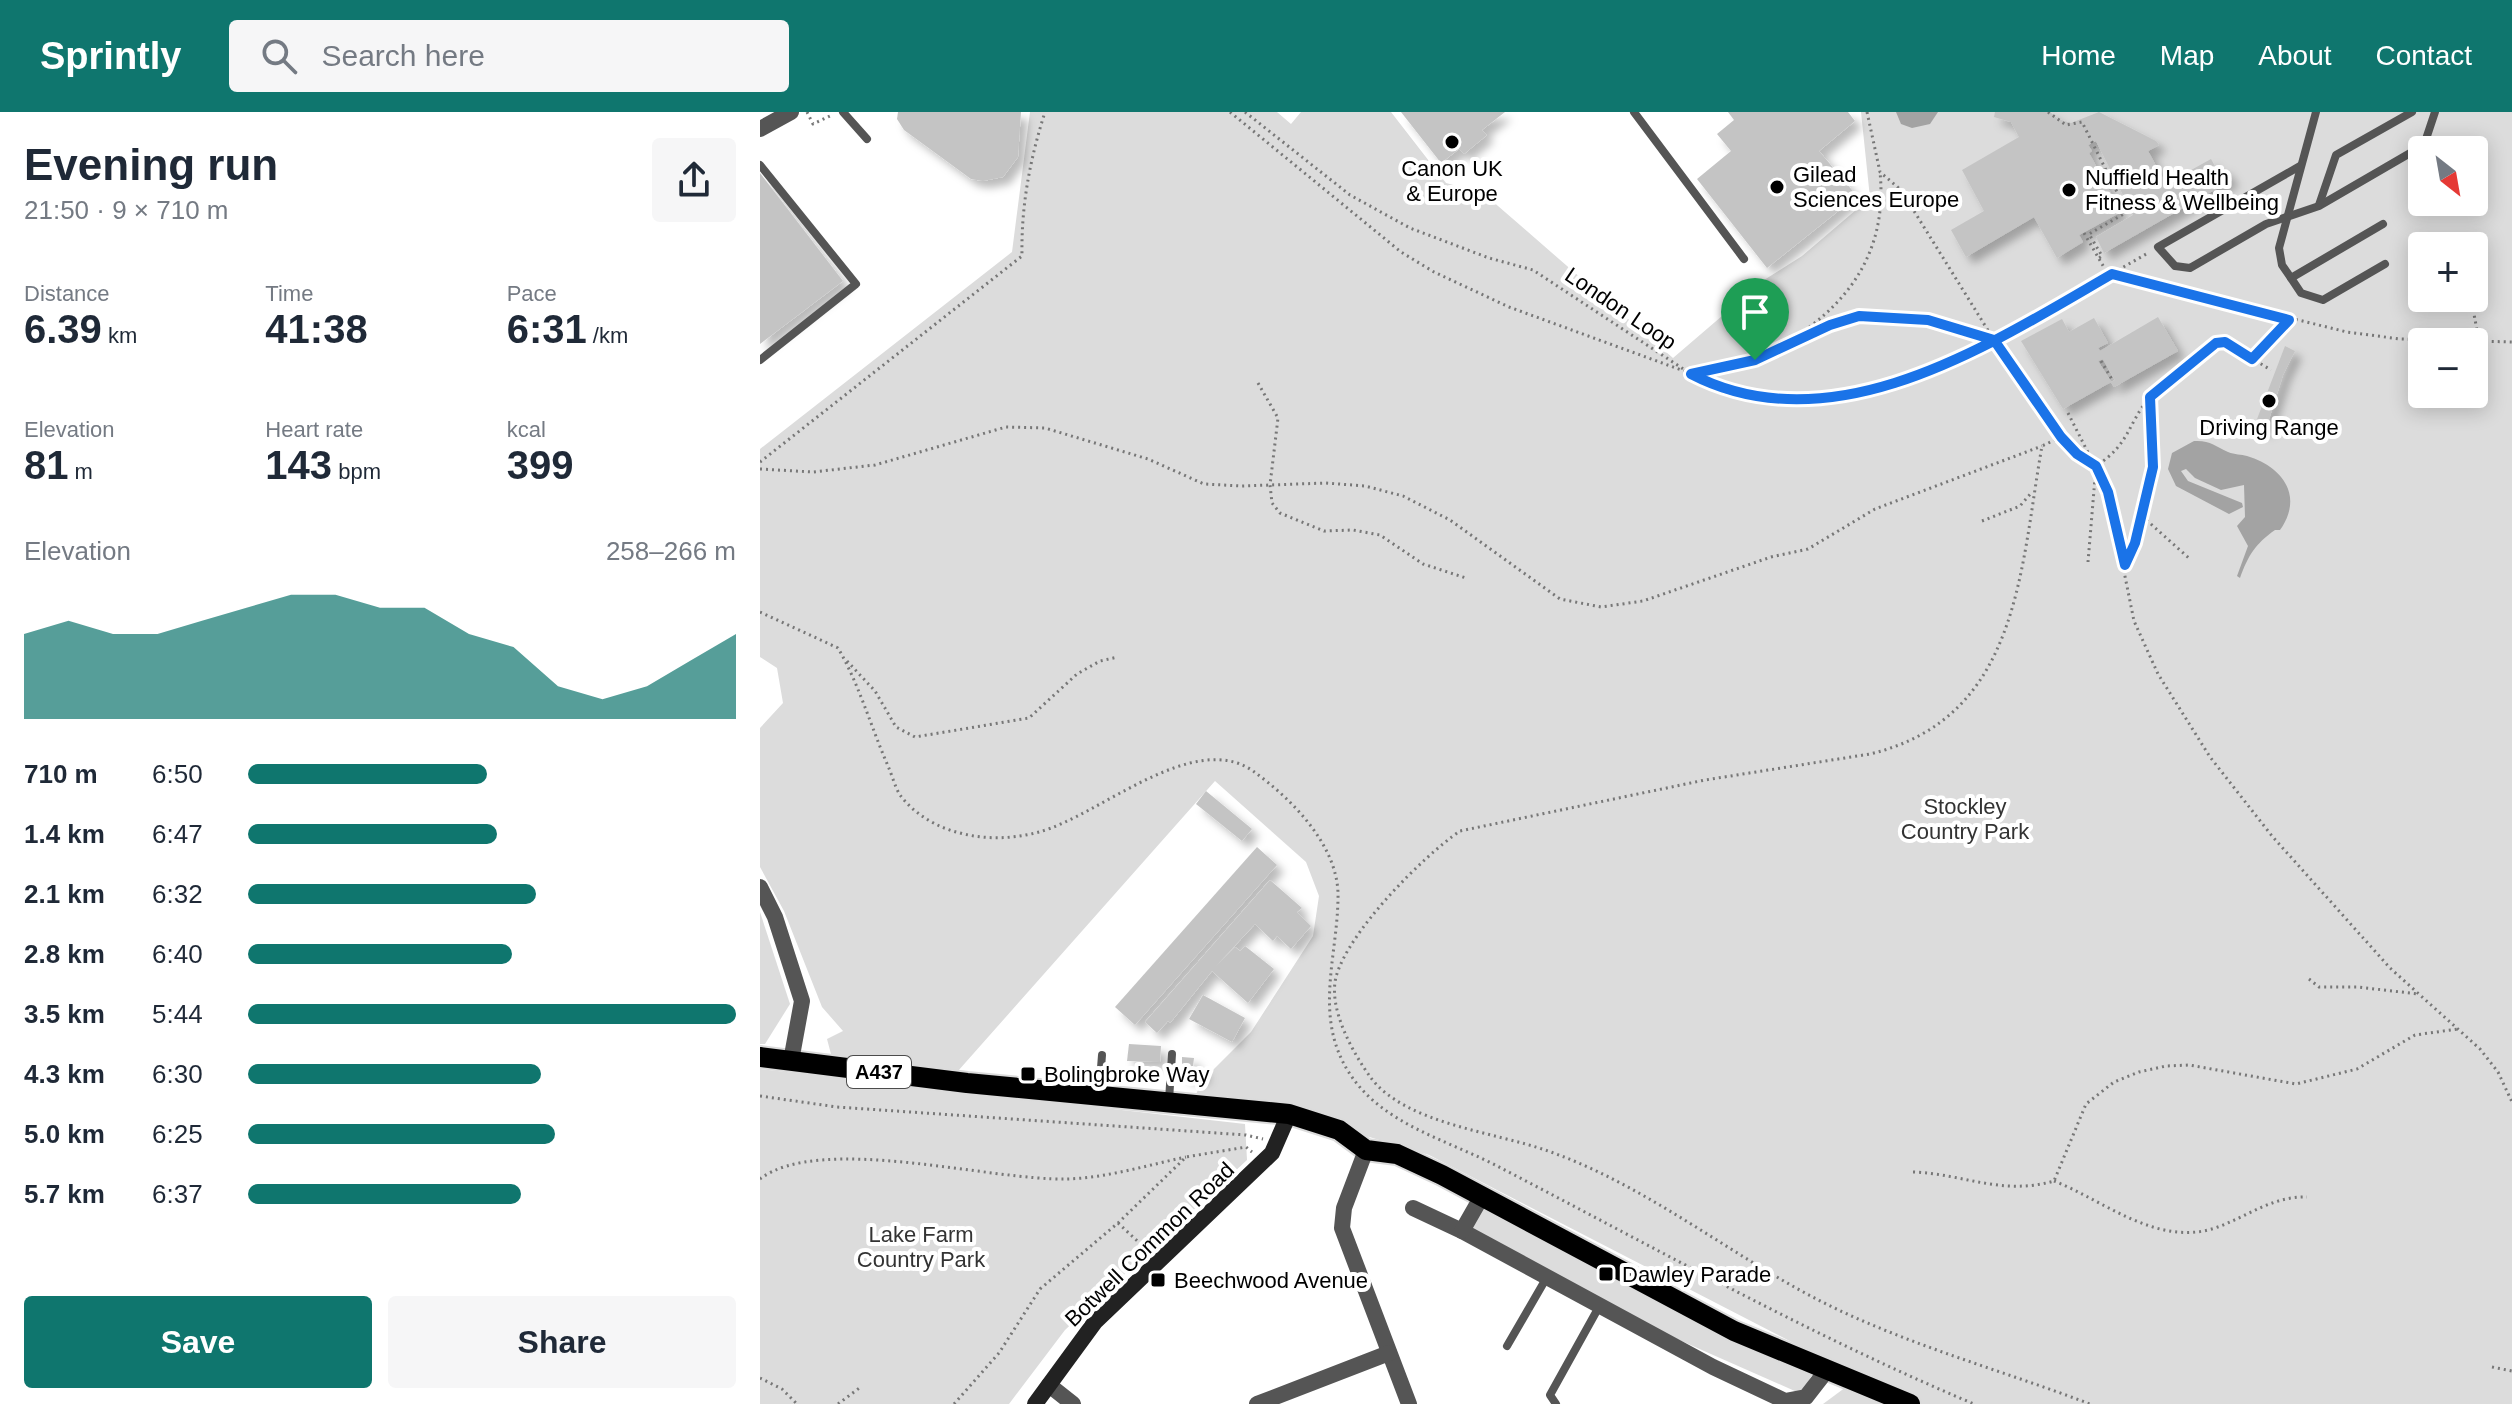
<!DOCTYPE html>
<meta charset="utf-8">
<style>
body{margin:0;font-family:Helvetica,sans-serif;background:#f6f6f7;color:#1f2937;height:100vh;display:flex;flex-direction:column;font-size:30px;white-space:nowrap}
*{box-sizing:border-box;margin:0}
p{font-size:26px;color:#747a83}
.icon{flex:none;width:44px;height:44px;fill:none;stroke:currentColor;stroke-width:2;stroke-linecap:round;stroke-linejoin:round}
.map{position:relative;flex:1;overflow:hidden}
.details{display:flex;flex-direction:column;background:#fff;width:760px}
.details>*{flex:none}
.needle{width:52px;rotate:149deg}
.controls{position:absolute;left:1648px;top:24px;display:grid;gap:16px}
.controls a{display:grid;place-items:center;width:80px;height:80px;border-radius:8px;background:#fff;box-shadow:0 4px 20px #0003;font-size:40px}
.pin{position:absolute;display:grid;place-items:center;width:68px;height:68px;color:#fff;margin:-82px -34px;border-radius:50% 50% 50% 0;rotate:-45deg;box-shadow:0 0 8px #0007}
.pin .icon{rotate:45deg}
.round{display:grid;place-items:center;flex:none;width:84px;height:84px;border-radius:8px;background:#f6f6f7}
.overview{display:flex;align-items:center;justify-content:space-between;height:136px;padding:0 24px}
h1{font-size:44px;font-weight:800;line-height:60px}
.figures{display:grid;grid-template-columns:repeat(3,1fr);gap:12px;height:136px;padding:8px 24px}
.figures div{display:grid;align-content:center}
.figures b{font-size:40px;font-weight:800}
.figures small{font-size:22px;font-weight:400}
.figures p{font-size:22px}
.chart{height:224px;padding:16px 24px}
.chart p{display:flex;justify-content:space-between}
.chart svg{width:100%;height:144px;margin-top:8px;fill:#0f766e;opacity:.7}
.primary-button{display:flex;gap:16px;margin-top:auto;padding:16px 24px}
.primary-button a{flex:1;height:92px;border-radius:8px;background:#0f766e;color:#fff;font-size:32px;font-weight:800;line-height:92px;text-align:center}
.primary-button a+a{background:#f6f6f7;color:#1f2937}
ul{padding:0 24px;list-style:none;font-size:26px}
li{display:grid;grid-template-columns:128px 96px 1fr;align-items:center;height:60px}
li i{height:20px;border-radius:10px;background:#0f766e}
header{display:flex;align-items:center;gap:48px;box-sizing:border-box;height:112px;padding:0 40px;background:#0f766e;color:#fff}
header strong{font-size:38px}
nav{display:flex;gap:44px;margin-inline-start:auto;font-size:28px}
.search{width:560px;height:72px;background:#f6f6f7;display:flex;align-items:center;gap:20px;box-sizing:border-box;padding:0 28px;border-radius:8px;color:#747a83;font-size:30px}
main{display:flex;flex:1;min-height:0}
.map>svg:first-child{display:block}
.green{fill:#dcdcdc;fill-rule:evenodd}
.water{fill:#a3a3a3}
.building{fill:#c4c4c4;filter:url(#shadow)}
.lines{fill:none;stroke-linecap:round;stroke-linejoin:round}
.primary-casing{stroke:#dbdbdb;stroke-width:24}
.path{stroke:#777;stroke-width:3;stroke-dasharray:2 4;stroke-linecap:butt}
.lane{stroke:#555;stroke-width:8}
.street{stroke:#555;stroke-width:16}
.secondary{stroke:#222;stroke-width:16}
.primary{stroke:#000;stroke-width:20}
.route-casing{stroke:#fff;stroke-width:16}
.route{stroke:#1a73e8;stroke-width:10}
.poi-dot{fill:#000;stroke:#fff;stroke-width:3}
.labels{text-anchor:middle;stroke-width:8;stroke-linejoin:round;paint-order:stroke}
.shield{fill:#fff;stroke:#4c4c4c;stroke-width:2}
.shield-label{font-size:20px;font-weight:bold;fill:#000}
.poi-label{font-size:22px;fill:#000;stroke:#fff;text-anchor:start}
.street-label{font-size:22px;fill:#000;stroke:#fff}
.park-label{font-size:22px;fill:#333;stroke:#fff}
</style>
<header>
<strong>Sprintly</strong>
<div class="search"><svg class="icon" aria-label="search" viewBox="0 0 24 24"><circle cx="10" cy="10" r="6"/><path d="M15 15l6 6"/></svg>Search here</div>
<nav><a>Home</a><a>Map</a><a>About</a><a>Contact</a></nav>
</header>
<main>
<section class="details">
<div class="overview"><div><h1>Evening run</h1><p>21:50 · 9 × 710 m</p></div><a class="round"><svg class="icon" aria-label="share" viewBox="0 0 24 24"><path d="M12 15V3M7 8l5-5 5 5M5 13v7h14v-7"/></svg></a></div>
<div class="figures">
<div><p>Distance</p><b>6.39<small> km</small></b></div>
<div><p>Time</p><b>41:38</b></div>
<div><p>Pace</p><b>6:31<small> /km</small></b></div>
</div>
<div class="figures">
<div><p>Elevation</p><b>81<small> m</small></b></div>
<div><p>Heart rate</p><b>143<small> bpm</small></b></div>
<div><p>kcal</p><b>399</b></div>
</div>
<div class="chart"><p><span>Elevation</span>258–266 m</p>
<svg viewBox="0 0 160 44" preserveAspectRatio="none"><path d="M0 44V18L10 14L20 18L30 18L40 14L50 10L60 6L70 6L80 10L90 10L100 18L110 22L120 34L130 38L140 34L150 26L160 18V44z"/></svg>
</div>
<ul>
<li><b>710 m</b>6:50<i style="width:49%"></i></li>
<li><b>1.4 km</b>6:47<i style="width:51%"></i></li>
<li><b>2.1 km</b>6:32<i style="width:59%"></i></li>
<li><b>2.8 km</b>6:40<i style="width:54%"></i></li>
<li><b>3.5 km</b>5:44<i style="width:100%"></i></li>
<li><b>4.3 km</b>6:30<i style="width:60%"></i></li>
<li><b>5.0 km</b>6:25<i style="width:63%"></i></li>
<li><b>5.7 km</b>6:37<i style="width:56%"></i></li>
</ul>
<div class="primary-button"><a>Save</a><a>Share</a></div>
</section>
<div class="map">
<svg width="1752" height="1292" viewBox="0 0 1752 1292">
<defs>
<filter id="shadow"><feDropShadow dx="7" dy="7" stdDeviation="4" flood-color="#0004"/></filter>
</defs>
<rect width="100%" height="100%" fill="#fff"/>
<g class="green">
<path d="M270,0h247l14,12 10,-12h90l55,71 37,10 190,165 91,-78 38,-24 68,-58 -9,-86h651v1292h-600l-483,-249 -116,-35 -121,-17 10,-22 49,-49 62,-96 6,-40 -13,-34 -91,-81 -257,290h-31l-95,-13 -5,-19 16,-8 -21,-24 -38,-96 -24,-44v-139l23,-25 -6,-35 -17,-11v-208l252,-197zM1662,38h52v52h-52zM1662,134h52v52h-52zM1662,230h52v52h-52z"/>
<path d="M0,800l30,92 -25,40h-5z"/>
<path d="M0,957l485,55 2,36 -182,170 -56,74h-249z"/>
<path d="M722,1084l331,177 -9,17 -7,2 -197,-87 -137,-74z"/>
<path d="M1086,1275l47,17h-70z"/>
</g>
<g class="water">
<path d="M1136,0h42l-8,12 -18,4 -11,-4z"/>
<path d="M1434,329c16,-1 21,5 34,11 7,3 13,2 19,4 36,11 57,40 33,74h-5c-20,14 -27,26 -35,48l-3,-2 11,-30 -11,-20 8,-9 -1,-32 -23,5 -26,-12 -9,-9 -5,2 7,10 54,22 1,4 -14,7 -53,-28 -8,-17 4,-16z"/>
</g>
<g class="building">
<path d="M138,0h123l-3,45 -15,20 -20,4 -12,-2 -67,-49 -7,-11z"/>
<path d="M641,0h104l-23,18 5,5 -23,19 -5,-5 -18,14z"/>
<path d="M968,0h120l7,9 -36,30 38,45 -90,72 -70,-89 34,-28 -14,-17 17,-14z"/>
<path d="M1235,0h55l8,7 13,4 28,-11 57,29 3,4 -11,6 18,33 45,-25 6,11 6,-4 9,14 -128,73 -8,-16 37,-22 -37,-74 -8,4 4,6 -3,2 32,59 -42,23 4,7 -26,16 -23,-41 -68,40 -15,-27 33,-19 -22,-41 57,-33 -8,-15 -17,-5z"/>
<path d="M0,61l83,108 -83,63z"/>
<path d="M1398,205l20,34 -64,36 -3,-5 4,-2 -12,-21 -5,2 13,21 -48,27 -42,-68 41,-22 7,13 25,-14 14,25 -10,5 2,3z"/>
<path d="M1525,234l10,5 -12,24 -17,54 -12,-2z"/>
<path d="M446,679l46,38 -10,12 -46,-37z"/>
<path d="M497,735l20,18 -142,160 -20,-18z"/>
<path d="M510,768l32,28 -5,4 14,14 -20,23 -14,-13 -4,5 -18,-17 -39,42 19,-19 5,4 5,-5 29,23 -26,34 -36,-32 -42,52 -2,-2 -11,12 -12,-11z"/>
<path d="M443,883l42,23 -13,24 -43,-23z"/>
<path d="M369,932l32,2 -1,16 -33,-1z"/>
<path d="M422,945l12,1 -1,8 10,1 -1,11 -20,-2z"/>
</g>
<g class="lines">
<defs>
<path id="primary" d="M0,945l207,26 322,31 50,16 27,20 31,4 45,21 292,156 176,73"/>
</defs>
<use href="#primary" class="primary-casing"/>
<g class="path">
<path d="M47,0l6,12 19,-9"/>
<path d="M470,0l171,140 33,20 75,35 175,64"/>
<path d="M485,0l105,83 60,33 79,30 44,12 158,104c141,74 301,-30 421,-100l235,58 53,7 112,3"/>
<path d="M1107,0l13,60 21,18 93,150 83,114 19,12c34,-22 31,-41 53,-68 18,-21 45,-39 67,-55l9,-1 46,28"/>
<path d="M1288,0l18,13 16,-3 45,90 -38,22 13,22 -3,2"/>
<path d="M1324,121l25,43"/>
<path d="M1714,160l3,-3"/>
<path d="M1353,161l35,-20"/>
<path d="M1711,186l8,43"/>
<path d="M1019,235c68,-39 109,-94 101,-175"/>
<path d="M1492,247l36,-38"/>
<path d="M1341,249l12,20"/>
<path d="M932,261l63,-13 75,-35 29,-9 69,4 66,20"/>
<path d="M498,271l20,35 -8,67 2,18 8,10 44,18 29,-1 27,5 43,29 43,14"/>
<path d="M1308,301l40,79 26,129 24,53 52,83 62,79 118,132 90,81 18,23 14,30"/>
<path d="M1301,325l-19,9c-22,123 -22,272 -172,308l-165,26 -245,51c-38,26 -112,101 -124,146 -8,32 17,76 35,101 35,46 124,54 177,73 94,33 172,96 259,143 89,48 189,74 283,110"/>
<path d="M0,350l262,-206c-1,-50 8,-97 23,-144"/>
<path d="M0,357l53,3 62,-7 131,-38 39,1 103,31 56,25 38,2 84,-3 39,3 38,10 47,24 110,79 41,8 42,-6 128,-44 37,-8 67,-40 167,-63"/>
<path d="M1382,404l48,43"/>
<path d="M1222,409l38,-15 12,-14"/>
<path d="M1328,450l8,-96"/>
<path d="M1365,453l10,-22 18,-76 -3,-70"/>
<path d="M0,500l78,36c21,36 33,79 50,118 4,9 7,21 12,29 14,19 38,33 60,38 26,7 53,6 79,-1 60,-16 154,-103 214,-61 39,28 87,76 85,128 -1,59 -24,117 10,172 33,54 101,69 153,97 158,82 309,167 473,236"/>
<path d="M87,549l28,30 21,36 19,10 114,-19 48,-44 23,-13 18,-4"/>
<path d="M1549,867l10,8h38l62,7"/>
<path d="M0,984l77,11 409,28 17,4"/>
<path d="M1153,1060c51,2 89,24 141,9l32,-77 28,-22 25,-10 27,-6 23,-1 107,19 61,-15 58,-34 43,-6"/>
<path d="M0,1067c60,-46 231,2 307,0 39,-1 81,-14 119,-22"/>
<path d="M1294,1069c51,20 103,66 161,47 32,-11 57,-32 92,-31"/>
<path d="M358,1111l29,27"/>
<path d="M1732,1255l20,4"/>
<path d="M0,1266l22,11 15,15"/>
<path d="M78,1292l24,-18"/>
<path d="M194,1292l45,-51 41,-64 78,-66 68,-66 60,-10 6,5"/>
</g>
<g class="lane">
<path d="M83,0l24,27"/>
<path d="M874,0l110,147"/>
<path d="M1556,0l-37,136 3,17 9,13 92,-54"/>
<path d="M0,53l96,119 -96,76"/>
<path d="M1540,54l-142,81 17,19 15,2 76,-44 53,-18 105,-61 11,-33"/>
<path d="M1559,93l17,-50 76,-43"/>
<path d="M1531,166l10,15 22,7 62,-36"/>
<path d="M339,982l3,-39"/>
<path d="M409,988l3,-46"/>
<path d="M747,1234l40,-69"/>
<path d="M796,1292l-6,-9 50,-90"/>
</g>
<g class="street">
<path d="M0,17l31,-17"/>
<path d="M0,775l15,30 27,84 -11,60"/>
<path d="M606,1038l-22,58 -2,20 67,176"/>
<path d="M653,1096l49,23 251,136 72,34 21,-4 21,-27"/>
<path d="M702,1119l20,-35"/>
<path d="M289,1273l24,19"/>
<path d="M497,1292l132,-51"/>
</g>
<path class="secondary" d="M275,1292l60,-82 177,-169 17,-39"/>
<use href="#primary" class="primary"/>
</g>
<g class="lines">
<defs>
<path id="route" d="M995,248l75,-35 29,-9 69,4 66,20 67,97 16,17 19,12 12,26 17,73 10,-22 18,-76 -3,-70 66,-54 9,-1 27,17 37,-39 -177,-46c-121,70 -279,174 -421,100l64,-14"/>
</defs>
<use href="#route" class="route-casing"/>
<use href="#route" class="route"/>
</g>
<g class="poi-dot">
<circle cx="692" cy="30" r="8"/>
<circle cx="1017" cy="75" r="8"/>
<circle cx="1309" cy="78" r="8"/>
<circle cx="1509" cy="289" r="8"/>
<rect x="260" y="954" width="16" height="16" rx="4"/>
<rect x="838" y="1154" width="16" height="16" rx="4"/>
<rect x="390" y="1160" width="16" height="16" rx="4"/>
</g>
<g class="labels">
<rect class="shield" x="87" y="944" width="64" height="32" rx="6"/>
<g class="shield-label">
<text x="119" y="967">A437</text>
</g>
<g class="poi-label">
<text x="692" y="64" text-anchor="middle">Canon UK<tspan x="692" dy="25">&amp; Europe</tspan></text>
<text x="1033" y="70">Gilead<tspan x="1033" dy="25">Sciences Europe</tspan></text>
<text x="1325" y="73">Nuffield Health<tspan x="1325" dy="25">Fitness &amp; Wellbeing</tspan></text>
<text x="1509" y="323" text-anchor="middle">Driving Range</text>
<text x="284" y="970">Bolingbroke Way</text>
<text x="862" y="1170">Dawley Parade</text>
<text x="414" y="1176">Beechwood Avenue</text>
</g>
<g class="street-label">
<text transform="translate(861 196) rotate(34)" y="8">London Loop</text>
<text transform="translate(389 1132) rotate(-44)" y="8">Botwell Common Road</text>
</g>
<g class="park-label">
<text x="1205" y="702">Stockley<tspan x="1205" dy="25">Country Park</tspan></text>
<text x="161" y="1130">Lake Farm<tspan x="161" dy="25">Country Park</tspan></text>
</g>
</g>
</svg>
<div class="controls">
<a><svg class="needle" viewBox="-14 -14 28 28"><path d="M0-13l5 13h-10z" fill="#e53935"/><path d="M0 13l5-13h-10z" fill="#747a83"/></svg></a>
<a>+</a>
<a>−</a>
</div>
<div class="pin" style="left:995px;top:248px;background:#1e9e55"><svg class="icon" aria-label="arrive" viewBox="0 0 24 24"><path d="M6 21V4h12l-3 4 3 4H6"/></svg></div>
</div>
</main>
